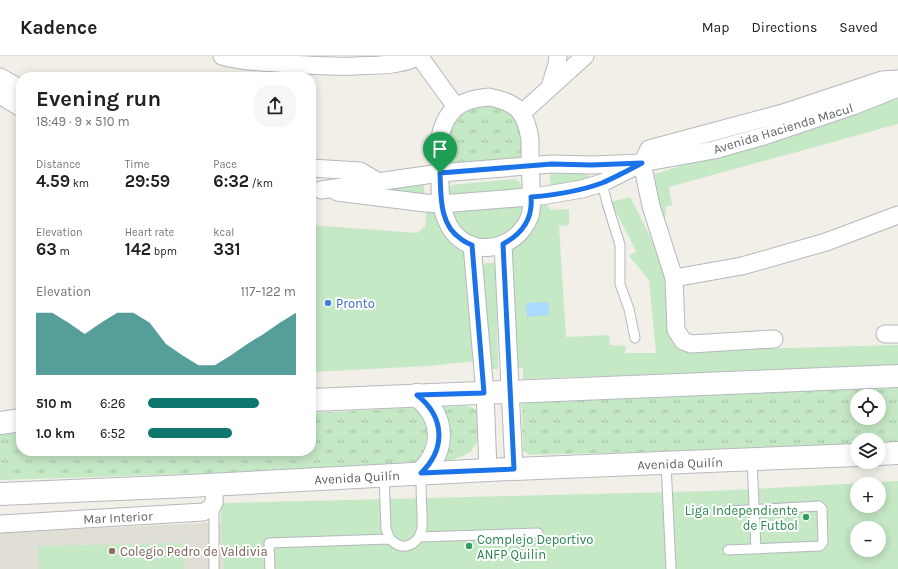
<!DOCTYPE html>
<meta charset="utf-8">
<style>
body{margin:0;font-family:Karla,sans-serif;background:#f6f6f6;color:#202124;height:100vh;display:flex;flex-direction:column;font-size:15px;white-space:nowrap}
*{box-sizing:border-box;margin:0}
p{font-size:13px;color:#757577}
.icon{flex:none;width:22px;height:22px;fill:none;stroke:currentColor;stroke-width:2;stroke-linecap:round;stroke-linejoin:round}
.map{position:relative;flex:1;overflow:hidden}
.drawer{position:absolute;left:16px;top:16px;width:300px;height:384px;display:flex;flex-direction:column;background:#fff;border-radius:16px;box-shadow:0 2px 10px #0003}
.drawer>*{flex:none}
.controls{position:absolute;left:850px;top:333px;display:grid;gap:8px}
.controls a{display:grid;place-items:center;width:36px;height:36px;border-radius:50%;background:#fff;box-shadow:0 2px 10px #0003;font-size:20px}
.pin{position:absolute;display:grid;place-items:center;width:34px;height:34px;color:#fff;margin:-41px -17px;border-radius:50% 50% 50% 0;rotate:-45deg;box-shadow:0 0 4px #0007}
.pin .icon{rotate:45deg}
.round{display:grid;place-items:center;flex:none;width:42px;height:42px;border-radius:16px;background:#f6f6f6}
.headline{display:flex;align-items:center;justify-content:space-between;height:68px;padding:0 20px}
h1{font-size:22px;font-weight:700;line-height:30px}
.stats{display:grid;grid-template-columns:repeat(3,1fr);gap:6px;height:68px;padding:4px 20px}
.stats div{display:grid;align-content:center}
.stats b{font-size:17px;font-weight:700}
.stats small{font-size:11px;font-weight:400}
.stats p{font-size:11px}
.chart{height:112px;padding:8px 20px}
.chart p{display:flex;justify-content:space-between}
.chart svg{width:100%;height:72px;margin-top:4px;fill:#0f766e;opacity:.7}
ul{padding:0 20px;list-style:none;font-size:13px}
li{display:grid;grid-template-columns:64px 48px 1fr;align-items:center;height:30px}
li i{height:10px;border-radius:5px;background:#0f766e}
header{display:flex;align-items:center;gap:24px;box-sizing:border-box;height:56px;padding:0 20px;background:#fff;border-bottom:1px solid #e0e0e0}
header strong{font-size:19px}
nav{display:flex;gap:22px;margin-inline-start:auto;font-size:14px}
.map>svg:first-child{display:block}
.education{fill:#e1ded6}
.grass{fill:#c5e8c5;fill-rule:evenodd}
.park{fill:url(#park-tufts);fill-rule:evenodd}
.water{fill:#aadaff}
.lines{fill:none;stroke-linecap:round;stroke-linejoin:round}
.lane-casing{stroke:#b5b8bc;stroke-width:11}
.street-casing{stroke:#b5b8bc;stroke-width:19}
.secondary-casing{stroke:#b6babf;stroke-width:24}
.lane{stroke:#fff;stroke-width:9}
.street{stroke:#fff;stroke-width:17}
.secondary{stroke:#fff;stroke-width:22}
.route-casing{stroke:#fff;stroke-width:8}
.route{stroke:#1a73e8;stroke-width:5}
.shop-dot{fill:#3f7fe0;stroke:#fff;stroke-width:1.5}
.leisure-dot{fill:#2e9e5b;stroke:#fff;stroke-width:1.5}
.education-dot{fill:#8d6e63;stroke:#fff;stroke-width:1.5}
.labels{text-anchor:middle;stroke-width:4;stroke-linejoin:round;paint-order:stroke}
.street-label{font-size:13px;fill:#5f6368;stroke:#fff}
.shop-label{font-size:13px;fill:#366cbe;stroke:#fff;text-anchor:start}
.leisure-label{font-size:13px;fill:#27864d;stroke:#fff;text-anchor:end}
.education-label{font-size:13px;fill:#785e54;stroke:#fff;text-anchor:start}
</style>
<header>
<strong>Kadence</strong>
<nav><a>Map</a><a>Directions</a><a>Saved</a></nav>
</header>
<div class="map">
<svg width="898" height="513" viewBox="0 0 898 513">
<defs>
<pattern id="park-tufts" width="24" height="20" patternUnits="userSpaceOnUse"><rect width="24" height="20" fill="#c5e8c5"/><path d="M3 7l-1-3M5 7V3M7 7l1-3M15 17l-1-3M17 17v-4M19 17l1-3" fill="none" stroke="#a3c0a4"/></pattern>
</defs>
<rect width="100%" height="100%" fill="#f1efe8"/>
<path class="education" d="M222,466l2,47h-224v-36z"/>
<g class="grass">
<path d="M898,43v25l-229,63 3,18 -6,2 -2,19 -13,-51z"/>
<path d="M556,117h20l12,2 4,5 -41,7 -1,-12z"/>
<path d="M515,123c5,2 8,6 5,12l-69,6 -4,-3 1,-6 4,-3z"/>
<path d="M424,129l1,18 -70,-12z"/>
<path d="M630,141l19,37 20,51 4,30 -6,19 19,17 212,-6v21l-375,13v-11h-11l-5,-121 27,-41 13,-3 3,7 19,-1v16l-10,1 7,111 43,-2 1,10 16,1 -1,7h31l-7,-73 -20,-24 7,-5 -22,-43 -4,-6z"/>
<path d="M427,147l9,12 33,35 6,111 -47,5 -117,6v-147l106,8 8,-6z"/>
<path d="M524,148l-5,23 -15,13h-36l-17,-25 1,-5z"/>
<path d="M487,207h7l2,6 2,100h-11l-6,-100 2,-4z"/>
<path d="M898,425v88h-674l-4,-66 494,-12zM857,428h22v22h-22zM857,472h22v22h-22z"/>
<path d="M183,487l1,26h-145l-1,-23z"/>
</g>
<g class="park">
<path d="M480,47l19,3 12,8 4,4 5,13 2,26 -1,2 -73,6 -1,-23 4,-17 9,-12z"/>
<path d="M898,332v57l-19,1v-6h-22v6l-328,9 -6,-5 -1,-46 7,-5 338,-10zM857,340h22v22h-22z"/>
<path d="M467,350l6,2 6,5v27l-9,12 -5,3 -16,6 -33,3 -169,8 -247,8v-48l21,-2v21h290v-38l94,-5z"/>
</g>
<path class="water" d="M549,246v13l-22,2 -1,-14z"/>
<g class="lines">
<defs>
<g id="lane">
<path d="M602,127l5,20 13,42v39l9,25 6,29"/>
<path d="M752,404l4,89"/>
<path d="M666,407l5,106"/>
<path d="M384,420l2,53 4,10"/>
<path d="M214,448v65"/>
<path d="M728,455l91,-5 3,3 1,33 -3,4 -92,4"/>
<path d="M419,481l119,-4"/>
<path d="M270,513l-1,-26 121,-4c4,4 9,8 16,7 7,-1 13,-7 15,-14 2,-6 1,-14 1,-21 -1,-13 -1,-25 -1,-38"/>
</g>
<g id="street">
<path d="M222,0c18,5 36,6 55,7 26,2 52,4 79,3 19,-1 46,0 63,-10"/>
<path d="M419,0l37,51"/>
<path d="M0,21l21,12"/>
<path d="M550,31l7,-23 1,-8"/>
<path d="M0,39l21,13"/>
<path d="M489,41c27,5 37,14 41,43 0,14 0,28 1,43 0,10 2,23 -1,33 -15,39 -69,44 -84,3 -7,-16 -6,-34 -6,-51 0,-11 0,-21 0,-31 6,-28 21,-38 49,-40z"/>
<path d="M522,57l63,-57"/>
<path d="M642,107l9,43 23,72 2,52 7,11 8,3 83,-5"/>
<path d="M642,107l7,-14 134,-36 99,-33 16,-1"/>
<path d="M311,112l49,3 17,10"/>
<path d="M321,134l119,-17 112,-9 40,1 50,-2 72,-13 50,-14 89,-30 45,-18"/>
<path d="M337,136l88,11 16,1 100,-8 41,-7 20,-6 34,-17"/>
<path d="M503,188l11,225"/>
<path d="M472,189l13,148 3,77"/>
<path d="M674,222l68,-12 84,-24 72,-27"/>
<path d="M885,278h13"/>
<path d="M0,468l203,-12 7,-3 4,-6 1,-18"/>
</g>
<g id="secondary">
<path d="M417,339c28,22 29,54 4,78"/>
<path d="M311,344l587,-24"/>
<path d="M0,367l21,-3"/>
<path d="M879,398l19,-1"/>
<path d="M0,438l189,-8 299,-16 369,-15"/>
</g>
</defs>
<use href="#lane" class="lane-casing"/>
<use href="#street" class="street-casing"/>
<use href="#secondary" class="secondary-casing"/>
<use href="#lane" class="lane"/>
<use href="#street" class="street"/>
<use href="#secondary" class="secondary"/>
</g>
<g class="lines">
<defs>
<path id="route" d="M642,107c-13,7 -26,14 -40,20 -22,8 -47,12 -71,14 2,22 -9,37 -28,47 3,75 8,150 11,225l-93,4c25,-24 24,-56 -4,-78l67,-2 -12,-148c-4,-2 -8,-3 -11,-6 -22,-14 -20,-44 -21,-66l112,-9 40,1z"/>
</defs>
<use href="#route" class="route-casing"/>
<use href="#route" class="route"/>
</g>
<circle class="shop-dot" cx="328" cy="247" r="4"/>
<g class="leisure-dot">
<circle cx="806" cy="461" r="4"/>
<circle cx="469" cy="490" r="4"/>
</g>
<circle class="education-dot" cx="112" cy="495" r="4"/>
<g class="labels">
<g class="street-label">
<text transform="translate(783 72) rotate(-17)" y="5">Avenida Hacienda Macul</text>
<text transform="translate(680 407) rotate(-2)" y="5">Avenida Quilín</text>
<text transform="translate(357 421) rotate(-3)" y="5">Avenida Quilín</text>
<text transform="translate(118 461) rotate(-3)" y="5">Mar Interior</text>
</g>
<g class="shop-label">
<text x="336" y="252">Pronto</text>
</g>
<g class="leisure-label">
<text x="798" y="459">Liga Independiente<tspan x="798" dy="15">de Futbol</tspan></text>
<text x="477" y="488" text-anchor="start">Complejo Deportivo<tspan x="477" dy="15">ANFP Quilin</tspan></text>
</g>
<g class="education-label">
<text x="120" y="500">Colegio Pedro de Valdivia</text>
</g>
</g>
</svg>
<div class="controls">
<a><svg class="icon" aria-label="locate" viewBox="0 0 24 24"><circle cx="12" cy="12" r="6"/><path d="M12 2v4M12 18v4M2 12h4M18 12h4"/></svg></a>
<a><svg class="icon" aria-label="layers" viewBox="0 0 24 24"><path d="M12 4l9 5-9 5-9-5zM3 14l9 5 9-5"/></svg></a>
<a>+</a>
<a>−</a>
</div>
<div class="pin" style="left:440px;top:117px;background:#1e9e55"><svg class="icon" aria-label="arrive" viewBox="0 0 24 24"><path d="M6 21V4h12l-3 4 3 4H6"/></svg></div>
<section class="drawer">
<div class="headline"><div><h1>Evening run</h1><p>18:49 · 9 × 510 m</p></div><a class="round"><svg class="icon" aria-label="share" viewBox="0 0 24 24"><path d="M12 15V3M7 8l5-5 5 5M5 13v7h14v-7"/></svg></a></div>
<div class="stats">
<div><p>Distance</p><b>4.59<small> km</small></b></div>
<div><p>Time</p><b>29:59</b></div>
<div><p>Pace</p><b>6:32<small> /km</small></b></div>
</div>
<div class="stats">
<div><p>Elevation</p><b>63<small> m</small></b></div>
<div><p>Heart rate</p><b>142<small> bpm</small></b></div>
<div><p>kcal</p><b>331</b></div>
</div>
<div class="chart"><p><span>Elevation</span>117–122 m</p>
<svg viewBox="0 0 160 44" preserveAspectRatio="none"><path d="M0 44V6L10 6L20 12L30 19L40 12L50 6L60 6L70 12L80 25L90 32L100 38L110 38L120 32L130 25L140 19L150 12L160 6V44z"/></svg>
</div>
<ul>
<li><b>510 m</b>6:26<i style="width:75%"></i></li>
<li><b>1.0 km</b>6:52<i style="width:57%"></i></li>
</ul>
</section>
</div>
